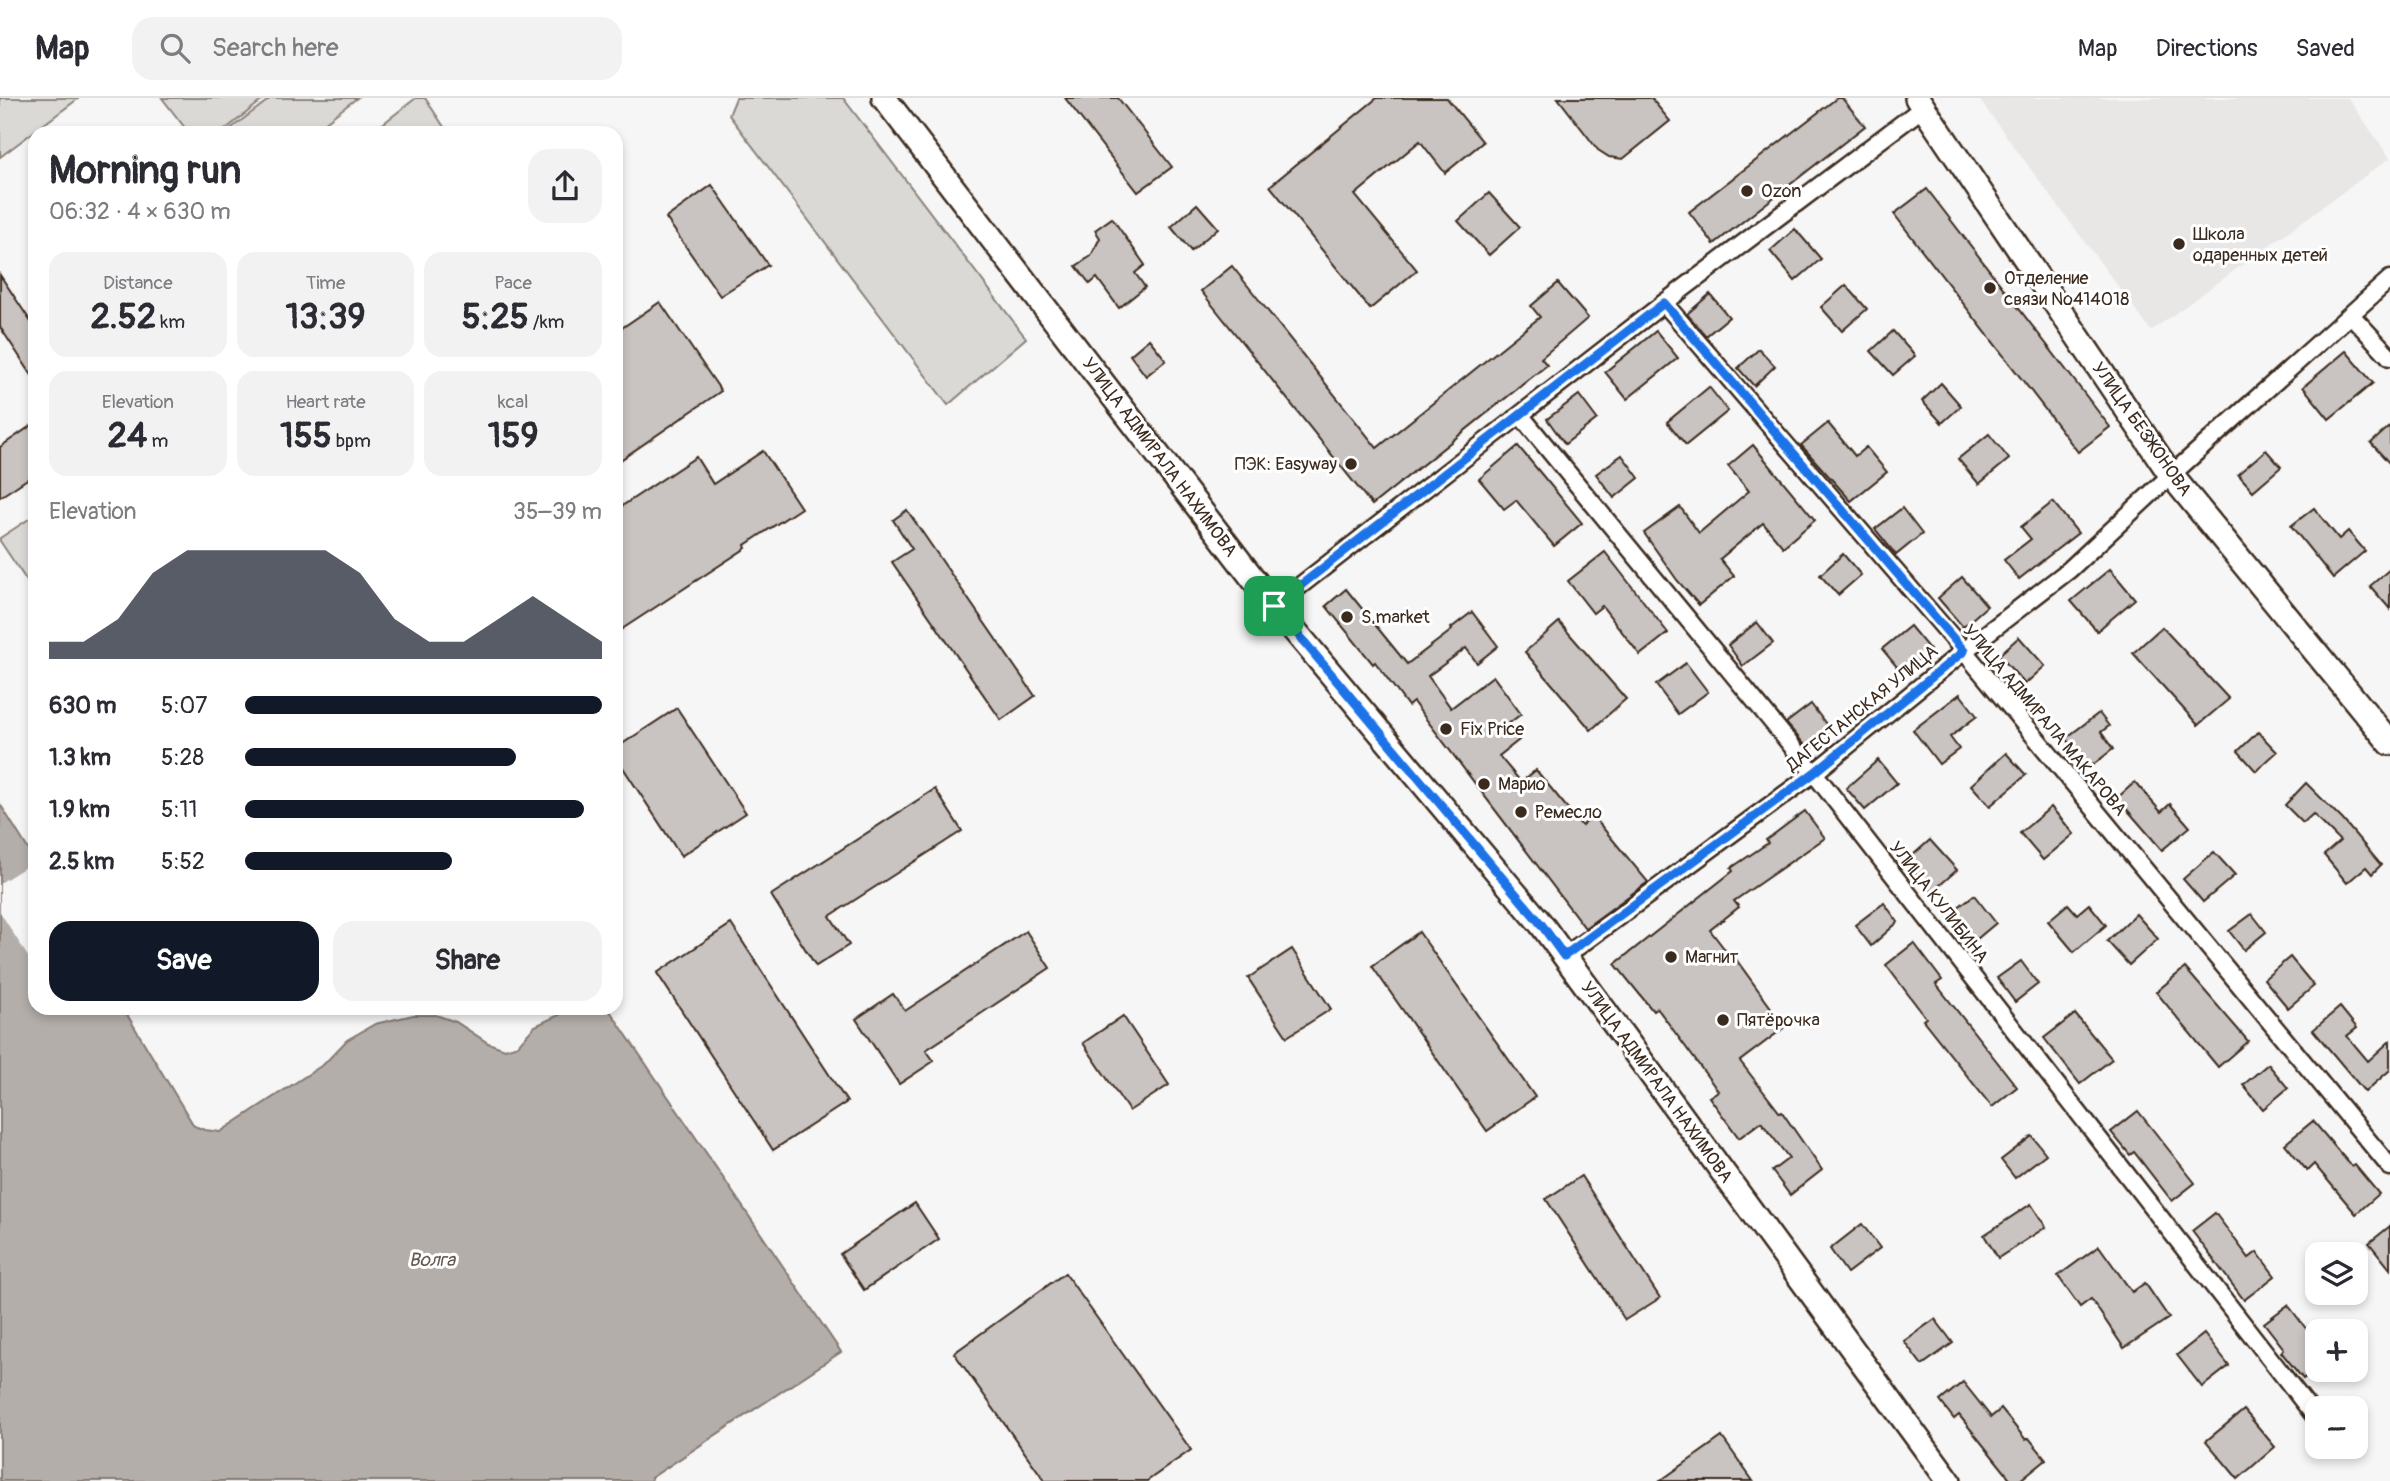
<!DOCTYPE html>
<meta charset="utf-8">
<style>
body{margin:0;font-family:Pangolin,sans-serif;background:#f2f2f3;color:#2b2b33;height:100vh;display:flex;flex-direction:column;font-size:26px;white-space:nowrap}
*{box-sizing:border-box;margin:0}
p{font-size:23px;color:#7c7c81}
.icon{flex:none;width:38px;height:38px;fill:none;stroke:currentColor;stroke-width:2;stroke-linecap:round;stroke-linejoin:round}
.map{position:relative;flex:1;overflow:hidden}
.panel{position:absolute;left:28px;top:28px;width:595px;height:889px;display:flex;flex-direction:column;background:#fff;border-radius:21px;box-shadow:0 4px 10px #0003}
.panel>*{flex:none}
.buttons{position:absolute;left:2305px;top:1144px;display:grid;gap:14px}
.buttons a{display:grid;place-items:center;width:63px;height:63px;border-radius:14px;background:#fff;box-shadow:0 4px 10px #0003;font-size:35px}
.pin{position:absolute;display:grid;place-items:center;width:60px;height:60px;color:#fff;margin:-30px;border-radius:14px;box-shadow:0 4px 10px #0006}
.round{display:grid;place-items:center;flex:none;width:74px;height:74px;border-radius:21px;background:#f2f2f3}
.summary{display:flex;align-items:center;justify-content:space-between;height:119px;padding:0 21px}
h1{font-size:38px;font-weight:700;line-height:52px}
.stats{display:grid;grid-template-columns:repeat(3,1fr);gap:10px;height:119px;padding:7px 21px}
.stats div{display:grid;align-content:center;border-radius:18px;background:#f2f2f3;text-align:center}
.stats b{font-size:35px;font-weight:700}
.stats small{font-size:19px;font-weight:400}
.stats p{font-size:19px}
.chart{height:196px;padding:14px 21px}
.chart p{display:flex;justify-content:space-between}
.chart svg{width:100%;height:126px;margin-top:7px;fill:#111827;opacity:.7}
.button{display:flex;gap:14px;margin-top:auto;padding:14px 21px}
.button a{flex:1;height:80px;border-radius:21px;background:#111827;color:#fff;font-size:28px;font-weight:700;line-height:80px;text-align:center}
.button a+a{background:#f2f2f3;color:#2b2b33}
ul{padding:0 21px;list-style:none;font-size:23px}
li{display:grid;grid-template-columns:112px 84px 1fr;align-items:center;height:52px}
li i{height:18px;border-radius:9px;background:#111827}
header{display:flex;align-items:center;gap:42px;box-sizing:border-box;height:98px;padding:0 35px;background:#fff;border-bottom:2px solid #e1e1e2}
header strong{font-size:33px}
nav{display:flex;gap:38px;margin-inline-start:auto;font-size:24px}
.search{width:490px;height:63px;background:#f2f2f3;display:flex;align-items:center;gap:18px;box-sizing:border-box;padding:0 24px;border-radius:21px;color:#7c7c81;font-size:26px}
.map>svg:first-child{display:block}
.built{fill:#e9e7e6}
.green{fill:#dbd9d6;stroke:#8b827a;stroke-width:2}
.water{fill:#b4aeaa;stroke:#847972;stroke-width:2}
.pier{fill:#f7f6f6}
.building{fill:#c9c3c1;stroke:#3b2a1e;stroke-width:2}
.lines{fill:none;stroke-linecap:round;stroke-linejoin:round}
.street-casing{stroke:#3b2a1e;stroke-width:21}
.secondary-casing{stroke:#3b2a1e;stroke-width:28}
.street{stroke:#fff;stroke-width:16}
.secondary{stroke:#fff;stroke-width:23}
.route-casing{stroke:#fff;stroke-width:14}
.route{stroke:#1a73e8;stroke-width:9}
.poi-dot{fill:#3b2a1e;stroke:#fff;stroke-width:2.5}
.labels{text-anchor:middle;stroke-width:6;stroke-linejoin:round;paint-order:stroke}
.poi-label{font-size:18px;fill:#3b2a1e;stroke:#fff;text-anchor:start}
.street-label{font-size:18px;fill:#3b2a1e;stroke:#fff}
.water-label{font-size:19px;font-style:italic;fill:#65584f;stroke:#fff}
</style>
<header>
<strong>Map</strong>
<div class="search"><svg class="icon" aria-label="search" viewBox="0 0 24 24"><circle cx="10" cy="10" r="6"/><path d="M15 15l6 6"/></svg>Search here</div>
<nav><a>Map</a><a>Directions</a><a>Saved</a></nav>
</header>
<div class="map">
<svg width="2390" height="1383" viewBox="0 0 2390 1383">
<rect width="100%" height="100%" fill="#f7f6f6"/>
<filter id="ink" filterUnits="userSpaceOnUse"><feTurbulence type="fractalNoise" baseFrequency=".0143" numOctaves="2"/><feDisplacementMap in="SourceGraphic" scale="14" xChannelSelector="R" yChannelSelector="G"/><feConvolveMatrix kernelMatrix="1 2 1 2 8 2 1 2 1" color-interpolation-filters="sRGB"/></filter>
<g filter="url(#ink)">
<path class="built" d="M1978,0h370l42,60 -239,173z"/>
<g class="green">
<path d="M0,0h79l-79,59z"/>
<path d="M162,0h103l-44,35h-32z"/>
<path d="M271,0h86l-46,35h-86z"/>
<path d="M416,0h9l23,35h-77z"/>
<path d="M736,0h107l183,240 -78,67 -219,-290z"/>
<path d="M35,417v78l-35,-52v-3z"/>
</g>
<path class="water" d="M0,706l35,56v148h88l71,118 11,4 15,2 104,-68 23,-24 28,-16 38,-9h23l20,7 32,21 17,6 13,-4 17,-19 39,-18h34l233,344 -190,126 1,3h-652z"/>
<path class="pier" d="M35,763v107l-35,-56v-29z"/>
<g class="building">
<path d="M1065,0h53l54,69 -34,25z"/>
<path d="M1377,0h70l36,44 -38,31 -25,-32 -65,54 62,75 -47,39 -100,-123z"/>
<path d="M1558,0h93l19,23 -47,38 -14,-2 -11,-7z"/>
<path d="M1837,0h5l23,28 -151,118 -25,-32z"/>
<path d="M712,87l56,80 -48,31 -54,-78z"/>
<path d="M1927,91l183,238 -32,25 -184,-238z"/>
<path d="M1489,95l31,34 -31,28 -31,-34z"/>
<path d="M1197,106l21,24 -27,23 -20,-24z"/>
<path d="M1112,120l33,47 -10,8 10,14 -26,21 -22,-30 -7,6 -14,-18 15,-10 9,-18 -5,-8z"/>
<path d="M1795,131l26,30 -26,22 -25,-30z"/>
<path d="M1232,168l145,182 163,-131 -9,-11 27,-23 30,35 -47,40 6,7 -175,140 -171,-214z"/>
<path d="M0,177l35,53v52l-35,-53z"/>
<path d="M1846,187l21,24 -25,22 -21,-24z"/>
<path d="M1710,196l19,23 -23,19 -19,-22z"/>
<path d="M660,204l61,89 -105,72v-131z"/>
<path d="M1656,233l22,27 -51,41 -22,-27z"/>
<path d="M1893,233l22,25 -22,19 -22,-24z"/>
<path d="M1149,241l17,21 -20,16 -16,-21z"/>
<path d="M1759,251l16,17 -21,20 -16,-18z"/>
<path d="M2346,253l27,32 -44,36 -26,-32z"/>
<path d="M1941,285l20,23 -19,17 -20,-22z"/>
<path d="M1709,289l19,24 -42,34 -19,-23z"/>
<path d="M1579,297l18,24 -32,25 -18,-25z"/>
<path d="M35,325v51l-35,23v-50z"/>
<path d="M1828,325l27,33 11,-9 21,25 -36,29 -50,-56z"/>
<path d="M2390,328v38l-19,-21z"/>
<path d="M1989,336l20,25 -30,25 -21,-25z"/>
<path d="M1753,347l62,75 -32,27 -20,-24 -43,36 14,17 -35,29 -22,-25 -33,-47 36,-26 19,26 50,-42 -21,-25z"/>
<path d="M1518,348l64,77 -28,23 -38,-46 -12,9 -25,-30z"/>
<path d="M2266,352l15,17 -28,24 -15,-17z"/>
<path d="M763,353l38,57 -56,37 1,3 -130,85v-123l80,-53 17,27z"/>
<path d="M1622,357l17,23 -25,20 -18,-24z"/>
<path d="M2053,404l25,31 -59,46 -15,-19 27,-21 -10,-12z"/>
<path d="M1902,410l20,26 -26,21 -21,-26z"/>
<path d="M2314,410l25,31 9,-8 17,20 -32,27 -42,-52z"/>
<path d="M907,412l128,186 -34,24 -109,-158 20,-13 -19,-29z"/>
<path d="M1605,454l63,81 -28,22 -38,-49 -9,7 -25,-32z"/>
<path d="M1843,456l18,21 -23,20 -18,-20z"/>
<path d="M2110,471l25,30 -38,32 -26,-30z"/>
<path d="M2390,471v40l-20,-23z"/>
<path d="M1962,479l25,29 -24,21 -25,-29z"/>
<path d="M1346,491l61,75 45,-34 -1,-2 21,-16 26,34 -21,17 -11,-15 -38,28 23,32 42,-32 28,38 -14,11 12,15 -20,16 22,26 15,-12 46,56 11,-10 55,66 -63,46 -172,-226 -5,4 -33,-44 -2,2 -47,-58z"/>
<path d="M1559,524l67,77 -35,31 -66,-78z"/>
<path d="M1757,524l16,21 -30,23 -15,-21z"/>
<path d="M1910,528l20,24 -28,23 -20,-24z"/>
<path d="M2162,529l67,72 -31,26 -65,-72z"/>
<path d="M2019,539l26,29 -20,18 -26,-29z"/>
<path d="M1686,565l22,29 -30,22 -22,-29z"/>
<path d="M1960,596l17,22 -27,21 9,12 -20,15 -26,-34z"/>
<path d="M1811,606l21,28 -23,18 -23,-27z"/>
<path d="M677,610l69,105 -65,43 -65,-99v-9z"/>
<path d="M2099,615l10,13 -8,6 12,17 -24,19 -23,-30z"/>
<path d="M2258,634l19,20 -21,19 -18,-20z"/>
<path d="M2006,655l20,22 -36,31 -19,-21z"/>
<path d="M1878,662l19,23 -32,27 -19,-22z"/>
<path d="M2135,684l26,30 9,-8 20,23 -28,23 -45,-52z"/>
<path d="M2306,685l37,37 38,45 -9,9 -6,-7 -19,16 -23,-28 16,-14 -27,-27 -10,9 -18,-18z"/>
<path d="M935,691l27,42 -132,85 19,29 -33,21 -45,-71z"/>
<path d="M2051,709l23,27 -31,26 -23,-27z"/>
<path d="M1805,713l20,27 -91,63 5,6 -29,23 23,30 2,-2 50,69 -45,34 40,52 2,-1 40,58 -32,25 -18,-24 17,-13 -28,-36 -22,16 -30,-41 9,-6 -61,-83 -4,3 -38,-47 118,-93 -2,-3 37,-25 -2,-3z"/>
<path d="M1930,742l27,30 -25,22 -27,-30z"/>
<path d="M2214,754l21,23 -32,27 -20,-23z"/>
<path d="M1974,797l22,28 -25,21 -23,-29z"/>
<path d="M1884,805l14,19 -27,24 -16,-21z"/>
<path d="M2068,806l9,10 12,-10 17,21 -32,27 -26,-31z"/>
<path d="M2136,816l22,25 -29,26 -22,-24z"/>
<path d="M2252,816l14,18 -22,18 -15,-19z"/>
<path d="M731,826l116,178 -74,48 -116,-177z"/>
<path d="M1026,833l24,37 -124,82 8,11 -35,23 -43,-65 37,-25 12,17z"/>
<path d="M1419,834l116,165 -48,34 -115,-165z"/>
<path d="M1914,845l28,37 -6,4 81,103 -25,20 -69,-87 3,-2 -40,-53z"/>
<path d="M1292,851l39,60 -44,28 -39,-59z"/>
<path d="M2290,859l24,29 -26,22 -24,-29z"/>
<path d="M2021,863l17,23 -23,18 -18,-24z"/>
<path d="M2185,870l63,73 -30,26 -62,-75z"/>
<path d="M2340,909l17,21 -10,8 21,25 22,-20v29l-25,22 -52,-62z"/>
<path d="M2075,916l37,45 -32,25 -36,-46z"/>
<path d="M1123,918l46,69 -40,26 -46,-68z"/>
<path d="M2268,966l20,24 -25,21 -20,-24z"/>
<path d="M2138,1013l57,72 -23,18 -38,-49 -4,3 -19,-23z"/>
<path d="M2313,1023l39,46 3,-2 24,29 -23,20 -42,-50 -7,7 -22,-27z"/>
<path d="M2032,1038l14,18 -31,24 -14,-18z"/>
<path d="M1581,1078l79,122 -35,22 -79,-121z"/>
<path d="M915,1105l24,36 -75,51 -24,-36z"/>
<path d="M2031,1106l15,23 -48,31 -14,-23z"/>
<path d="M2215,1115l34,45 8,-6 18,24 -31,24 -52,-69z"/>
<path d="M1862,1126l18,24 -33,25 -17,-24z"/>
<path d="M2390,1128v43l-21,-26z"/>
<path d="M2099,1148l33,46 13,-9 24,35 -45,30 -33,-49 -11,8 -22,-31z"/>
<path d="M1065,1175l126,177 -44,31h-102l-91,-128z"/>
<path d="M2288,1207l29,38v25l-14,11 -22,-27 3,-3 -20,-26z"/>
<path d="M1935,1221l18,24 -31,22 -18,-24z"/>
<path d="M2204,1236l25,32 -27,21 -25,-32z"/>
<path d="M1963,1284l28,35 10,-8 25,31 3,-2 17,21 -27,22h-7l-53,-66 -5,4 -14,-18z"/>
<path d="M2244,1312l31,37 -37,32 -32,-38z"/>
<path d="M1722,1339l31,44h-93z"/>
</g>
<g class="lines">
<defs>
<g id="street">
<path d="M1664,205l300,348 426,516"/>
<path d="M2351,217l39,42"/>
<path d="M1521,318l293,357 503,646"/>
<path d="M1274,508l390,-303 260,-196"/>
<path d="M1565,858l249,-183 150,-122 105,-81 102,-95 219,-196"/>
</g>
<g id="secondary">
<path d="M884,0l390,508 267,318 408,557"/>
<path d="M1917,0l254,377 219,268"/>
</g>
</defs>
<use href="#street" class="street-casing"/>
<use href="#secondary" class="secondary-casing"/>
<use href="#street" class="street"/>
<use href="#secondary" class="secondary"/>
</g>
</g>
<g class="lines" filter="url(#ink)">
<defs>
<path id="route" d="M1664,205l300,348 -150,122 -250,183 -23,-32 -267,-318z"/>
</defs>
<use href="#route" class="route-casing"/>
<use href="#route" class="route"/>
</g>
<g class="poi-dot">
<circle cx="1747" cy="93" r="7"/>
<circle cx="2179" cy="146" r="7"/>
<circle cx="1990" cy="190" r="7"/>
<circle cx="1351" cy="366" r="7"/>
<circle cx="1347" cy="519" r="7"/>
<circle cx="1446" cy="631" r="7"/>
<circle cx="1484" cy="686" r="7"/>
<circle cx="1521" cy="714" r="7"/>
<circle cx="1671" cy="859" r="7"/>
<circle cx="1723" cy="922" r="7"/>
</g>
<g class="labels">
<g class="poi-label">
<text x="1761" y="99">Ozon</text>
<text x="2193" y="142">Школа<tspan x="2193" dy="21">одаренных детей</tspan></text>
<text x="2004" y="186">Отделение<tspan x="2004" dy="21">связи №414018</tspan></text>
<text x="1337" y="372" text-anchor="end">ПЭК: Easyway</text>
<text x="1361" y="525">S.market</text>
<text x="1460" y="637">Fix Price</text>
<text x="1498" y="692">Марио</text>
<text x="1535" y="720">Ремесло</text>
<text x="1685" y="865">Магнит</text>
<text x="1737" y="928">Пятёрочка</text>
</g>
<g class="street-label">
<text transform="translate(2142 331) rotate(55)" y="6">УЛИЦА БЕЗЖОНОВА</text>
<text transform="translate(1160 359) rotate(53)" y="6">УЛИЦА АДМИРАЛА НАХИМОВА</text>
<text transform="translate(1862 610) rotate(-39)" y="6">ДАГЕСТАНСКАЯ УЛИЦА</text>
<text transform="translate(2045 622) rotate(50)" y="6">УЛИЦА АДМИРАЛА МАКАРОВА</text>
<text transform="translate(1939 804) rotate(52)" y="6">УЛИЦА КУЛИБИНА</text>
<text transform="translate(1657 984) rotate(54)" y="6">УЛИЦА АДМИРАЛА НАХИМОВА</text>
</g>
<g class="water-label">
<text x="432" y="1168">Волга</text>
</g>
</g>
</svg>
<div class="buttons">
<a><svg class="icon" aria-label="layers" viewBox="0 0 24 24"><path d="M12 4l9 5-9 5-9-5zM3 14l9 5 9-5"/></svg></a>
<a>+</a>
<a>−</a>
</div>
<div class="pin" style="left:1274px;top:508px;background:#1e9e55"><svg class="icon" aria-label="arrive" viewBox="0 0 24 24"><path d="M6 21V4h12l-3 4 3 4H6"/></svg></div>
<section class="panel">
<div class="summary"><div><h1>Morning run</h1><p>06:32 · 4 × 630 m</p></div><a class="round"><svg class="icon" aria-label="share" viewBox="0 0 24 24"><path d="M12 15V3M7 8l5-5 5 5M5 13v7h14v-7"/></svg></a></div>
<div class="stats">
<div><p>Distance</p><b>2.52<small> km</small></b></div>
<div><p>Time</p><b>13:39</b></div>
<div><p>Pace</p><b>5:25<small> /km</small></b></div>
</div>
<div class="stats">
<div><p>Elevation</p><b>24<small> m</small></b></div>
<div><p>Heart rate</p><b>155<small> bpm</small></b></div>
<div><p>kcal</p><b>159</b></div>
</div>
<div class="chart"><p><span>Elevation</span>35–39 m</p>
<svg viewBox="0 0 160 44" preserveAspectRatio="none"><path d="M0 44V38L10 38L20 30L30 14L40 6L50 6L60 6L70 6L80 6L90 14L100 30L110 38L120 38L130 30L140 22L150 30L160 38V44z"/></svg>
</div>
<ul>
<li><b>630 m</b>5:07<i style="width:100%"></i></li>
<li><b>1.3 km</b>5:28<i style="width:76%"></i></li>
<li><b>1.9 km</b>5:11<i style="width:95%"></i></li>
<li><b>2.5 km</b>5:52<i style="width:58%"></i></li>
</ul>
<div class="button"><a>Save</a><a>Share</a></div>
</section>
</div>
